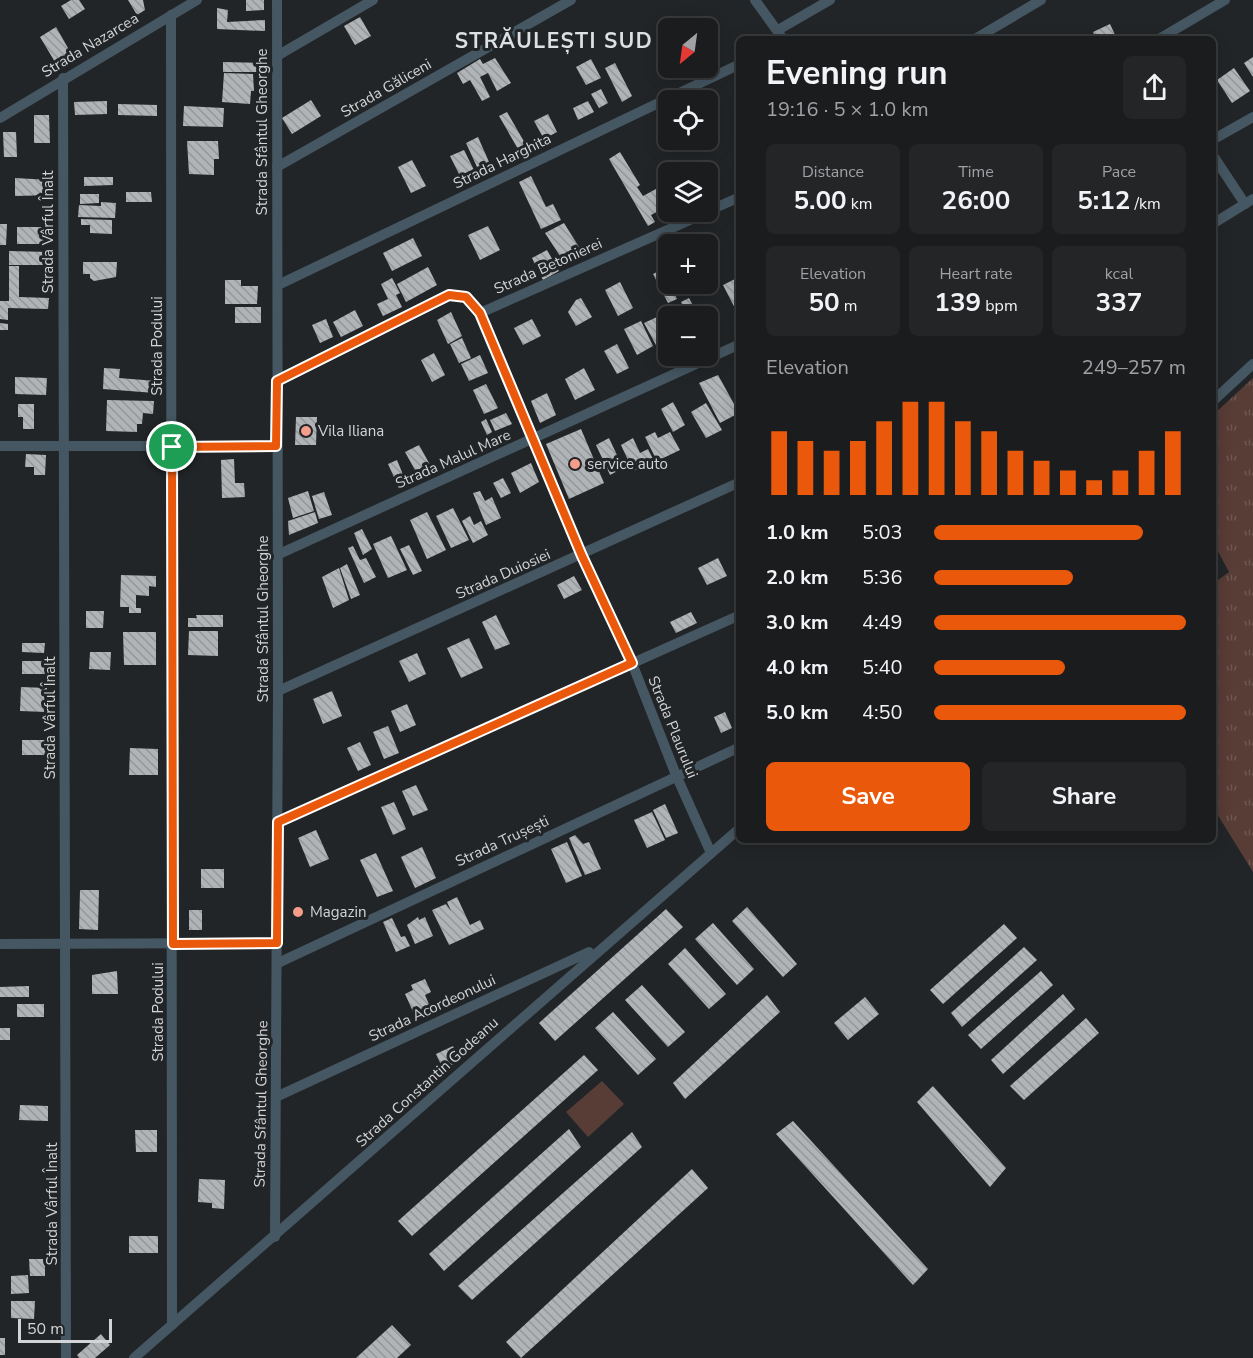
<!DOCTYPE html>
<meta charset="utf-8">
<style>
body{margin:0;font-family:"Nunito Sans",sans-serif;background:#232526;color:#f1f3f6;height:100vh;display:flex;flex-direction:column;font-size:22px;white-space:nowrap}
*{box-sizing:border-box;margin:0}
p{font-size:20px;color:#9fa1a4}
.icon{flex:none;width:33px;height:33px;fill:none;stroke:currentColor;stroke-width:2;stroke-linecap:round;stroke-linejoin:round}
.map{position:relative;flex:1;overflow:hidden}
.side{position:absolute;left:736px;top:36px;width:480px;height:807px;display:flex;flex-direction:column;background:#1a1c1d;border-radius:9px;box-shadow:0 3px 15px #0003,0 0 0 2px #383a3b}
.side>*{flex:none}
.needle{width:39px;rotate:209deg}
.fabs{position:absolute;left:658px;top:18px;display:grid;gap:12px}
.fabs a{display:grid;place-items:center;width:60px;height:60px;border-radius:9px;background:#1a1c1d;box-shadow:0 3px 15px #0003,0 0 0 2px #383a3b;font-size:30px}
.scale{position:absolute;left:18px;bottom:15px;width:94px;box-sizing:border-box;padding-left:6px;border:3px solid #d2d4d6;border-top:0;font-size:16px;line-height:21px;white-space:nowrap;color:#d2d4d6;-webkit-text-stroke:4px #222527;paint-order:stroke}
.pin{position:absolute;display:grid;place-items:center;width:51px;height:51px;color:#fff;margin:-26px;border:3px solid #fff;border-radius:50%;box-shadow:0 2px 6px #0007}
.round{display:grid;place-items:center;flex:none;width:63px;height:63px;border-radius:9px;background:#232526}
.summary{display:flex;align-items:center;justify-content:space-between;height:102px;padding:0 30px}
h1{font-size:33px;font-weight:700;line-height:45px}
.figures{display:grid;grid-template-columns:repeat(3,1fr);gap:9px;height:102px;padding:6px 30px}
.figures div{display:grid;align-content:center;border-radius:9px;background:#232526;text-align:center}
.figures b{font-size:26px;font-weight:700}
.figures small{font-size:16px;font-weight:400}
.figures p{font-size:16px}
.chart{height:168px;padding:12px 30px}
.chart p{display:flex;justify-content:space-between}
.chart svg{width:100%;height:108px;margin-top:6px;stroke:#ea580c;stroke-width:6}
.button{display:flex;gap:12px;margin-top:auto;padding:12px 30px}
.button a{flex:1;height:69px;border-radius:9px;background:#ea580c;color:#fff;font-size:24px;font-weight:700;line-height:69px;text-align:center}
.button a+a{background:#232526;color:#f1f3f6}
ul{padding:0 30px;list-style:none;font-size:20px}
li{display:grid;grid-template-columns:96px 72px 1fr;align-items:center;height:45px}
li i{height:15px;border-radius:8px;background:#ea580c}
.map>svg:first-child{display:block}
.grass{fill:url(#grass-tufts)}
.garden{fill:#583c36}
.building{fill:url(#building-back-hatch)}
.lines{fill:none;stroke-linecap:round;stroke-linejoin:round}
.street{stroke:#455762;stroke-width:10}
.route-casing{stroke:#fff;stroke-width:12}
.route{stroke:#ea580c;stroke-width:8}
.poi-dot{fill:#f49d8b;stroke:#222527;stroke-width:2}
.labels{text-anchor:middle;stroke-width:6;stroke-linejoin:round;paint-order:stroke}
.street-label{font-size:15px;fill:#d2d4d6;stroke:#222527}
.poi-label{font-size:15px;fill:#d2d4d6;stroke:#222527;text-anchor:start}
.district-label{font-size:21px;font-weight:bold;letter-spacing:1.5px;fill:#dee1e4;stroke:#222527}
</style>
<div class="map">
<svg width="1253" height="1358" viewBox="0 0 1253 1358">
<defs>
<pattern id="grass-tufts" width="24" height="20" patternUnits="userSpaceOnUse" patternTransform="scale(1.5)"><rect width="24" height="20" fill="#583c36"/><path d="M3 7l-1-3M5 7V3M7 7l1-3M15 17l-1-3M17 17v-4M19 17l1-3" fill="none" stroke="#6f5752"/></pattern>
<pattern id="building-back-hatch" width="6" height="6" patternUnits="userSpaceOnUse" patternTransform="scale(1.5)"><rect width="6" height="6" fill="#b1b4b7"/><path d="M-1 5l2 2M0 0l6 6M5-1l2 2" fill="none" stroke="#949799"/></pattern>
</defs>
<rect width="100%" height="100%" fill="#222527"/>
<path class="grass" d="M1253,378v494l-39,-63v-226l15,-11 -15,-28v-130z"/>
<path class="garden" d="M602,1081l22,23 -36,33 -22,-25z"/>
<g class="building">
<path d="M71,0h8l6,9 -16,10 -8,-13z"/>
<path d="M128,0h15l2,10 -8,5z"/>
<path d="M246,0h18v10l-18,1z"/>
<path d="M217,8l11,2 -1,12 38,-2v11l-48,-2z"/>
<path d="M360,17l11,19 -16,9 -11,-19z"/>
<path d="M1110,24l7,15h-21l-3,-7z"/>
<path d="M56,27l16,28 -4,3 2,2 -12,7 -18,-30z"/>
<path d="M1253,57v20l-9,-14z"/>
<path d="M495,58l16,25 -14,8 -9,-18 -8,4 10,20 -8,4 -12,-21 -7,4 -6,-11 23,-14 3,5z"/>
<path d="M591,59l10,19 -15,7 -10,-18z"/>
<path d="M223,62l42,1 -1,9h-41z"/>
<path d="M615,63l17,33 -10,6 -17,-34z"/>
<path d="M1234,68l16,23 -18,12 -15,-23z"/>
<path d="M224,73l29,1 1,17h-3l-1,13 -28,-2z"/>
<path d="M601,89l7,14 -9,5 -8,-14z"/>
<path d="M311,100l10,16 -29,18 -10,-16z"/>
<path d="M107,101v13l-32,1 -1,-13z"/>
<path d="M588,101l6,11 -16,8 -5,-12z"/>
<path d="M118,104l39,1v11l-39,-1z"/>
<path d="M184,106l40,2 -1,19 -40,-1z"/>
<path d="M507,112l19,33 -8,4 -19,-33z"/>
<path d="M548,114l9,18 -13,7 -10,-18z"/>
<path d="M34,115h15l1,28h-16z"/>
<path d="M3,132h13l1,25h-13z"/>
<path d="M478,137l11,25 -12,5 -11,-24z"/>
<path d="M187,141h31l1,18h-5v16l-25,-1z"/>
<path d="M464,150l10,20 -14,6 -10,-20z"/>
<path d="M620,152l20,33 -3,2 6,9 13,-7 10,18 -15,8 4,7 -7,4 -39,-67z"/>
<path d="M412,160l14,26 -15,7 -13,-26z"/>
<path d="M531,176l15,31 7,-3 8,16 -20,9 -22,-47z"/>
<path d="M84,177h29v8l-29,1z"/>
<path d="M15,178l35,2 4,3 1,12 -40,1z"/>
<path d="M126,192h25l1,10h-26z"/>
<path d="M80,194h19v9l-19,1z"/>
<path d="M101,202l15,1 -1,15 -37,-1 1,-12 22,1z"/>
<path d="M81,219l31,1v14l-22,-1v-8h-9z"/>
<path d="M564,223l15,24 -19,9 -15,-23z"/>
<path d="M0,224h7l-1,21h-6z"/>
<path d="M488,226l12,24 -20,10 -12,-25z"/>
<rect x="17" y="227" width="31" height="17"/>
<path d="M413,238l9,18 -30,15 -9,-18z"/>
<path d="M547,250l12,21 -16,9 -11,-22z"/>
<path d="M9,251l40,1v13h-40z"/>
<path d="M83,262h34l-1,15 -22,4 -4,-3v-4h-7z"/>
<path d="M9,266h10v31l30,1 -1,11 -40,-1v12l-8,-1v-18h9z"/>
<path d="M428,267l9,18 -31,17 -9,-18z"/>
<path d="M663,269l14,30 -9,4 -15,-29z"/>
<path d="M392,278l8,15 -4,2 6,12 -19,9 -6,-12 11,-5 -7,-15z"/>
<path d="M735,279l5,8v31l-17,-33z"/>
<path d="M225,280h16v6h17l-1,18h-32z"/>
<path d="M620,282l13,26 -15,8 -13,-26z"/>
<path d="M581,298l11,19 -16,9 -8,-14 8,-12z"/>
<path d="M689,298l9,17 5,-3 2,4h-17l-7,-14z"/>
<rect x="235" y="307" width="26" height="16"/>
<path d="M355,310l8,16 -22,11 -8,-15z"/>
<path d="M667,311l2,3 7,-3 3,5h-10v12l-7,-14z"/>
<path d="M451,312l11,24 -14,8 -11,-24z"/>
<path d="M657,317l12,24 -12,6 -13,-24z"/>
<path d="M326,319l7,18 -13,6 -8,-18z"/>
<path d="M532,319l9,17 -18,9 -9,-17z"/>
<path d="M641,321l12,25 -16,9 -13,-26z"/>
<path d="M708,322l7,14 -7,4z"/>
<path d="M0,323l8,1v6h-8z"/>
<path d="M462,338l9,20 -12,5 -9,-19z"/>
<path d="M617,344l12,24 -12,6 -13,-23z"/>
<path d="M434,353l11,22 -13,7 -11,-22z"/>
<path d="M480,355l8,18 -19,8 -8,-17z"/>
<path d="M104,368l16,1 -1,9 37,3 -1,12 -52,-4z"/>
<path d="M584,368l11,22 -20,10 -10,-21z"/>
<path d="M718,375l21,38 -19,10 -21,-40z"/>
<path d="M15,377l32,1 -1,17 -31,-1z"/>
<path d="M486,384l12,24 -14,6 -11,-24z"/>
<path d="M547,393l9,22 -16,8 -9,-22z"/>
<path d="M107,400l47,1 -1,13 -10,-1 -1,11h-5v8l-31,-1z"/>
<path d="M673,402l12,23 -12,7 -12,-23z"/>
<path d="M706,403l16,27 -16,8 -15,-26z"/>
<path d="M18,404h16v25h-11v-12h-5z"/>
<path d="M506,413l6,11 -17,7 -5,-11z"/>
<path d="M296,417h21l-1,28h-21z"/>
<path d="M486,419l6,13 -5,3 -6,-13z"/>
<path d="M581,429l23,54 -35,16 -23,-55z"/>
<path d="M655,432l3,6 12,-6 10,18 -23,11 -12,-24z"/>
<path d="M609,438l14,30 -13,7 -14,-30z"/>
<path d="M633,438l7,15 8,-4 6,12 -21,10 -12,-26z"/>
<path d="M419,445l15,27 -14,7 -15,-27z"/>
<path d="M26,454l20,1 -1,20h-11v-8h-9z"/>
<path d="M234,459l1,24h9l1,14 -23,1 -1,-38z"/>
<path d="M397,460l9,22 -8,4 -10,-22z"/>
<path d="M531,463l8,19 -19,11 -9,-20z"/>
<path d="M503,478l8,15 -10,5 -8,-15z"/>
<path d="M308,491l6,20 -21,7 -5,-20z"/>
<path d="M480,491l5,10 7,-4 9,21 -15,7 -13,-32z"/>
<path d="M324,492l8,23 -13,4 -7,-23z"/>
<path d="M453,508l16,32 -18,8 -15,-32z"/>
<path d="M315,512l3,11 -29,12 -1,-14z"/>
<path d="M427,512l19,38 -19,9 -17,-39z"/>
<path d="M470,516l4,9 7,-4 7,14 -15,8 -11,-22z"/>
<path d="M362,529l10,20 -9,6 -9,-22z"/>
<path d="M391,536l16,34 -19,8 -15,-34z"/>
<path d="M409,545l13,26 -9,4 -13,-26z"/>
<path d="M353,546l7,14 6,-2 10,19 -12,6 -16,-35z"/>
<path d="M718,558l9,18 -20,9 -9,-17z"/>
<path d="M347,564l13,31 -9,4 -11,-31z"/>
<path d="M339,568l10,32 -16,8 -11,-31z"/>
<path d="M121,575l35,1v11l-7,-1v10l-13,-1v13h5v5h-12v-6h-9z"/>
<path d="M574,576l8,14 -18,9 -7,-14z"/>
<path d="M86,611h18l-1,17h-17z"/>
<path d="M691,612l6,11 -21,10 -6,-11z"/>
<path d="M196,615h27v12h-35v-9h9z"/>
<path d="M496,615l14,29 -15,6 -13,-28z"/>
<path d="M189,631h29v25l-30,-1z"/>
<path d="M123,632h33v33h-32z"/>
<path d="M469,638l14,30 -22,10 -14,-30z"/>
<path d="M22,643h23l-1,10 -22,-1z"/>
<path d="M90,652h21l-1,18 -21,-1z"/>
<path d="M417,653l9,21 -17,8 -10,-21z"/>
<rect x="22" y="661" width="29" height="13"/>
<path d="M21,687l26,1 -1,24 -26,-1z"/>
<path d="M332,691l10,25 -19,8 -10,-25z"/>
<path d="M407,704l9,21 -16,7 -9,-21z"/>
<path d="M725,712l7,16 -11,5 -7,-16z"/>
<path d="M388,726l11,27 -15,6 -11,-27z"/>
<rect x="22" y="740" width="24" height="15"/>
<path d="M360,742l11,23 -13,6 -11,-23z"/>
<path d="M130,748l28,1v26h-29z"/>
<path d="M416,785l12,25 -15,6 -11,-25z"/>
<path d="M394,802l12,27 -13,6 -12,-28z"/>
<path d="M665,804l13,29 -12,5 -13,-28z"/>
<path d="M652,812l13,28 -18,8 -13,-28z"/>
<path d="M316,830l13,29 -19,8 -12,-29z"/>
<path d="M575,835l8,9 6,-2 12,27 -16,6 -16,-37z"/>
<path d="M567,842l15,34 -16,7 -15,-34z"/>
<path d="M422,847l14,31 -21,10 -14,-31z"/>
<path d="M376,853l17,38 -16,6 -17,-37z"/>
<rect x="201" y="869" width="23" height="19"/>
<path d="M80,890h19l-1,40 -19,-1z"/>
<path d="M457,897l13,28 10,-5 4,9 -35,16 -17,-35 14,-6 5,7 -4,-9z"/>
<path d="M747,907l50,57 -14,13 -51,-56z"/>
<path d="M666,909l17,18 -128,114 -16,-18z"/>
<rect x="189" y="910" width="13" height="20"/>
<path d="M418,917l1,3 6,-3 8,19 -18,8 -8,-19z"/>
<path d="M392,918l9,19 4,-1 5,10 -14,6 -13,-30z"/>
<path d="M713,923l41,46 -17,16 -42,-46z"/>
<path d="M1004,924l13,14 -74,66 -13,-14z"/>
<path d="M1024,947l13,13 -75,67 -11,-14z"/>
<path d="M685,948l41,46 -17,15 -41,-45z"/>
<path d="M117,971l1,23h-26v-19z"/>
<path d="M1041,971l12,14 -72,64 -13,-14z"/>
<path d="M425,979l6,13 -6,3 6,14 -16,7 -10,-22 8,-4 -2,-5z"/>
<path d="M642,985l43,47 -17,15 -43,-47z"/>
<path d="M29,986v11h-29v-10z"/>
<path d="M1063,994l12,15 -72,65 -12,-14z"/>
<path d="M767,995l13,17 -95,87 -12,-16z"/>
<path d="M865,997l14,17 -31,26 -14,-17z"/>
<rect x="17" y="1004" width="27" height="13"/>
<path d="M613,1012l43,47 -18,16 -43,-47z"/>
<path d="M1086,1018l13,15 -75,67 -14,-14z"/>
<rect x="0" y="1028" width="10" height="12"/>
<path d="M453,1046l7,15 -17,8 -7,-15z"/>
<path d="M584,1055l14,15 -186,166 -14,-15z"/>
<path d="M933,1086l73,82 -16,19 -73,-85z"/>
<path d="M20,1105l28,1v15l-29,-1z"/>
<path d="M793,1121l135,148 -15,16 -137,-151z"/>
<path d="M569,1129l12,18 -137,124 -15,-17z"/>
<path d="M135,1130h22v22h-21z"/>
<path d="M632,1132l10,15 -170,153 -14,-14z"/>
<path d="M692,1169l16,19 -187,170 -15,-16z"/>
<path d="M199,1179l26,1 -1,29 -12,-1v-5l-14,-1z"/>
<rect x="129" y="1236" width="29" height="17"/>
<path d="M29,1259h16v17h-15z"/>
<path d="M28,1275l1,18 -18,1v-18z"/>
<path d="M11,1301h24l-1,18 -23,-1z"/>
<path d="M392,1325l19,20 -14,13h-41z"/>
<path d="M101,1334l9,11 -15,13h-16l-2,-3z"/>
<rect x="0" y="1338" width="5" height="17"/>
</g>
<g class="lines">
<g class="street">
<path d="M755,0l28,39"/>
<path d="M171,15l1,1310"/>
<path d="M778,30l52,-30"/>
<path d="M975,39l66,-39"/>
<path d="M1159,39l66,-39"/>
<path d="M277,56l96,-56"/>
<path d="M63,78l3,1280"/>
<path d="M0,118l197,-118"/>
<path d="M1214,139l39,-22"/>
<path d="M1214,157l31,47"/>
<path d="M277,167l294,-167"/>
<path d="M708,211l32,-14"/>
<path d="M1214,223l39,-24"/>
<path d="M278,285l462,-221"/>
<path d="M480,313l228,-101"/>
<path d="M277,380l172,-85 18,2 8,8 107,251 50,107 44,112 35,78"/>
<path d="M1214,400l39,-36"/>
<path d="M0,446h276"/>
<path d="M277,555l463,-211"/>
<path d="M278,691l462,-209"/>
<path d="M278,822l462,-207"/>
<path d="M0,944l277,-1"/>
<path d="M278,963l462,-216"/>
<path d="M276,1097l313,-145"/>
<path d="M275,1237l3,-546 -1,-691"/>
<path d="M134,1358l606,-530"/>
</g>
</g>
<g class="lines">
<defs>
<path id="route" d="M449,295l17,2 14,16 102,243 50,107 -354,159 -1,121 -104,1 -1,-497 104,-1 1,-65z"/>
</defs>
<use href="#route" class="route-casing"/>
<use href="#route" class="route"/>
</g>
<g class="poi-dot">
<circle cx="306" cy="431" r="6"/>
<circle cx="575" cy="464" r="6"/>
<circle cx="298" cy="912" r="6"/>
</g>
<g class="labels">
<g class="street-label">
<text transform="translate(90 45) rotate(-31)" y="5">Strada Nazarcea</text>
<text transform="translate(386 88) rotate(-30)" y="5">Strada Găliceni</text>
<text transform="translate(262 132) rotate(-90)" y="5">Strada Sfântul Gheorghe</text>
<text transform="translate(502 161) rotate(-26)" y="5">Strada Harghita</text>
<text transform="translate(48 232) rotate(-90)" y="5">Strada Vârful Înalt</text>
<text transform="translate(548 266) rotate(-24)" y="5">Strada Betonierei</text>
<text transform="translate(157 346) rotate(-90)" y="5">Strada Podului</text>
<text transform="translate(453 459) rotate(-24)" y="5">Strada Malul Mare</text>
<text transform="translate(503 574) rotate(-24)" y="5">Strada Duiosiei</text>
<text transform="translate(263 619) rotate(-90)" y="5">Strada Sfântul Gheorghe</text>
<text transform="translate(50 718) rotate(-90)" y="5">Strada Vârful Înalt</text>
<text transform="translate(673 727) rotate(68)" y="5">Strada Plaurului</text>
<text transform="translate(502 841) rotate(-25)" y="5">Strada Trușești</text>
<text transform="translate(432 1008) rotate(-25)" y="5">Strada Acordeonului</text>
<text transform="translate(158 1012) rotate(-90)" y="5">Strada Podului</text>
<text transform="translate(427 1082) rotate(-42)" y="5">Strada Constantin Godeanu</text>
<text transform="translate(261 1104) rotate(-89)" y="5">Strada Sfântul Gheorghe</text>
<text transform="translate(52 1204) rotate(-90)" y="5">Strada Vârful Înalt</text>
</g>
<g class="poi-label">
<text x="318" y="436">Vila Iliana</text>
<text x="587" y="469">service auto</text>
<text x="310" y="917">Magazin</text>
</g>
<g class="district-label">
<text x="554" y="48">STRĂULEȘTI SUD</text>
</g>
</g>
</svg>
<div class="fabs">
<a><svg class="needle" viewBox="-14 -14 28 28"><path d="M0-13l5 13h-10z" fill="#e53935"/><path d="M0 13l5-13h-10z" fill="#9fa1a4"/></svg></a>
<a><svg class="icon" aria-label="locate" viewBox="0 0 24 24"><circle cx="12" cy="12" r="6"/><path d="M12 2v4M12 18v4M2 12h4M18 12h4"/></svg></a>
<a><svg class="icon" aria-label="layers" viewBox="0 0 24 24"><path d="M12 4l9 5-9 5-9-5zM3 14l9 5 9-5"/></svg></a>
<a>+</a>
<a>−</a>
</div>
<div class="scale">50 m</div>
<div class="pin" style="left:172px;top:447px;background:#1e9e55"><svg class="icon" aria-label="arrive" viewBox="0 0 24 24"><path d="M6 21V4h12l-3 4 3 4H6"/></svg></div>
<section class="side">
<div class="summary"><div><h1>Evening run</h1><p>19:16 · 5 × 1.0 km</p></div><a class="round"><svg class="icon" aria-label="share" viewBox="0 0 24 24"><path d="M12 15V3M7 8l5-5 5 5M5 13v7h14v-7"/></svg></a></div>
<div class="figures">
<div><p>Distance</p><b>5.00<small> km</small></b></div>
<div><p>Time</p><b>26:00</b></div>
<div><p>Pace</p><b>5:12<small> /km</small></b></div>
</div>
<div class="figures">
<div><p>Elevation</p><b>50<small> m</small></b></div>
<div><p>Heart rate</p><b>139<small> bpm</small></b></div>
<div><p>kcal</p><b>337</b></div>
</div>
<div class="chart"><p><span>Elevation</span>249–257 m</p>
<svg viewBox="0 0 160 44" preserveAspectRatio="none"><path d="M5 44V18M15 44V22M25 44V26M35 44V22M45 44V14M55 44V6M65 44V6M75 44V14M85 44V18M95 44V26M105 44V30M115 44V34M125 44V38M135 44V34M145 44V26M155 44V18"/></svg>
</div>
<ul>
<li><b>1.0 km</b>5:03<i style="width:83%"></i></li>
<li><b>2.0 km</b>5:36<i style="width:55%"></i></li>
<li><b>3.0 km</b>4:49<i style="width:100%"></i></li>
<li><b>4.0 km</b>5:40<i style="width:52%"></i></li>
<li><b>5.0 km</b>4:50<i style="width:100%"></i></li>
</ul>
<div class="button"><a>Save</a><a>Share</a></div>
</section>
</div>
